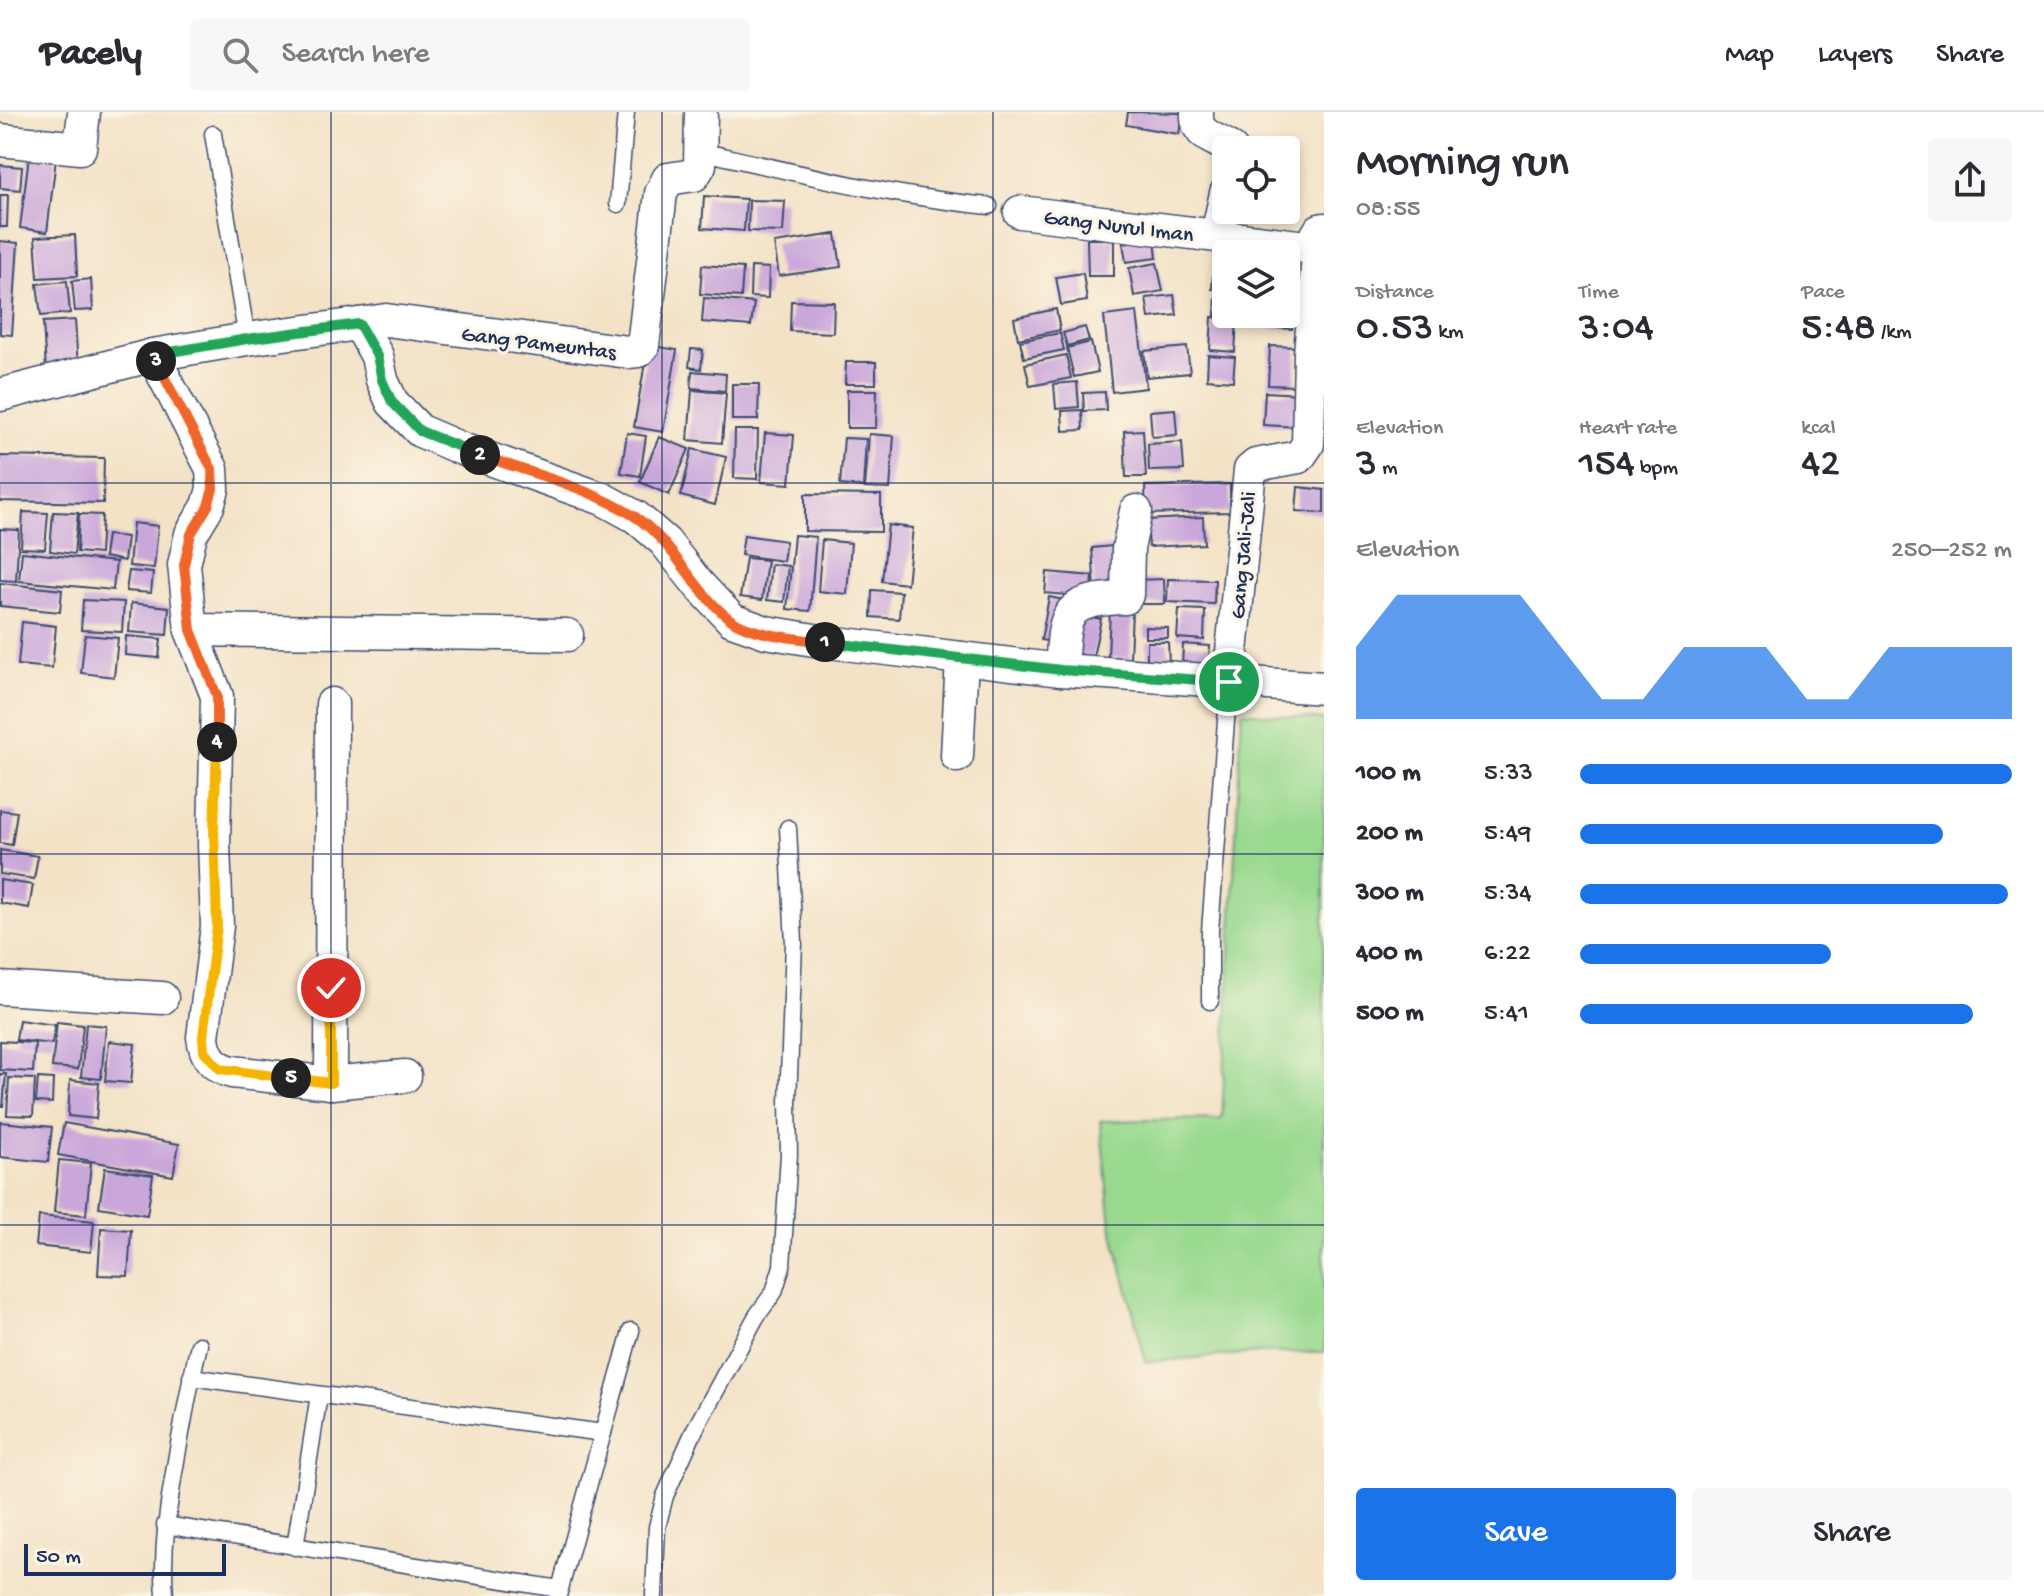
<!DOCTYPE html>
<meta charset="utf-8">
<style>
body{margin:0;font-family:"Gochi Hand",sans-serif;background:#f7f7f7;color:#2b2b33;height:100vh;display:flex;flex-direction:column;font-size:30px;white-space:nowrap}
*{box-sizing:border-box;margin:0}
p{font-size:26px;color:#7c7c81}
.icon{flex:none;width:44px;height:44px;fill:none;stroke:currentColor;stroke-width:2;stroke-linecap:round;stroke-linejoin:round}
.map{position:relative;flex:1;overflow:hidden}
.sheet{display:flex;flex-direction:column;background:#fff;width:720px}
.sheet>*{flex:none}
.buttons{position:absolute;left:1212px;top:24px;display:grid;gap:16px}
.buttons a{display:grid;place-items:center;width:88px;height:88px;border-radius:8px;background:#fff;box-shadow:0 4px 12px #0003;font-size:40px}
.scale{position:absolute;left:24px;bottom:20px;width:202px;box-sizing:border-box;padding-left:8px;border:4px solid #1b2f5e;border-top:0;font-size:22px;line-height:28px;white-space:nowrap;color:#1b2f5e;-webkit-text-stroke:6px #fcf5e5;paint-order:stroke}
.pin{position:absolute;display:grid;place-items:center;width:68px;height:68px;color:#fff;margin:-34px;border:4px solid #fff;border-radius:50%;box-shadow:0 2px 8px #0007}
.km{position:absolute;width:40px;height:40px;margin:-20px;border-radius:50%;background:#222;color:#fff;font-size:22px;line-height:40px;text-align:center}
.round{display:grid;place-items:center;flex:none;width:84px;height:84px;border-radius:8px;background:#f7f7f7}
.summary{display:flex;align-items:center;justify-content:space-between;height:136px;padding:0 32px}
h1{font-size:44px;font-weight:600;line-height:60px}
.metrics{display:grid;grid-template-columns:repeat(3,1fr);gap:12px;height:136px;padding:8px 32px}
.metrics div{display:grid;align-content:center}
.metrics b{font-size:40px;font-weight:600}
.metrics small{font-size:22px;font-weight:400}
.metrics p{font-size:22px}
.chart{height:224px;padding:16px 32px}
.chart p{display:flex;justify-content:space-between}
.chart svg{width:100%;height:144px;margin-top:8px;fill:#1a73e8;opacity:.7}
.button{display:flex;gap:16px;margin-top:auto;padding:16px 32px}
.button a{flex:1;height:92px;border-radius:8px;background:#1a73e8;color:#fff;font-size:32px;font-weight:600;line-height:92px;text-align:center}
.button a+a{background:#f7f7f7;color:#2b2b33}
ul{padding:0 32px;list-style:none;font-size:26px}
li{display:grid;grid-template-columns:128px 96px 1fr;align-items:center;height:60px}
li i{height:20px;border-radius:10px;background:#1a73e8}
header{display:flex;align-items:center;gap:48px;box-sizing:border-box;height:112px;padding:0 40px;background:#fff;border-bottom:2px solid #e1e1e2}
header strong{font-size:38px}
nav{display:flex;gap:44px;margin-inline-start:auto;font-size:28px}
.search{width:560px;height:72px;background:#f7f7f7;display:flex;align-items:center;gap:20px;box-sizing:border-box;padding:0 28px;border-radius:8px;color:#7c7c81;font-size:30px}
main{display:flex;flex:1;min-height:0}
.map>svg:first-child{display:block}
.green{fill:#99d98f;stroke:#5a8476;stroke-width:2}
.building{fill:#caa7da}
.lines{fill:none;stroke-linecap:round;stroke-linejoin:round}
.service-casing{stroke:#3b4a6e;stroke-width:19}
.minor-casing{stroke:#3b4a6e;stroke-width:35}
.service{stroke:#fff;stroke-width:16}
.minor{stroke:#fff;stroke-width:32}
.split-1-casing{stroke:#fff;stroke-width:16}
.split-2-casing{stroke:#fff;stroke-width:16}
.split-3-casing{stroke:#fff;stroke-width:16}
.split-4-casing{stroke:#fff;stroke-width:16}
.split-5-casing{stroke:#fff;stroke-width:16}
.split-6-casing{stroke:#fff;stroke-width:16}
.split-1{stroke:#22a559;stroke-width:10}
.split-2{stroke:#f0652b;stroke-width:10}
.split-3{stroke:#22a559;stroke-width:10}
.split-4{stroke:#f0652b;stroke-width:10}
.split-5{stroke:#f5b400;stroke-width:10}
.split-6{stroke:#f5b400;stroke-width:10}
.grid{fill:none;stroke:#1b2f5e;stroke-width:2;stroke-opacity:0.55}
.labels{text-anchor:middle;stroke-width:6;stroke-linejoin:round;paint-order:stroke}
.street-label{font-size:22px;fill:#1b2f5e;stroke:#fcf5e5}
</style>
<header>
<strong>Pacely</strong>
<div class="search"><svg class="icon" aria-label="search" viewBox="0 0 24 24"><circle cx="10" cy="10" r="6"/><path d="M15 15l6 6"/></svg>Search here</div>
<nav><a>Map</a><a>Layers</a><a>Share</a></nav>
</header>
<main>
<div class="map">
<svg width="1324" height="1484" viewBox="0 0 1324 1484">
<rect width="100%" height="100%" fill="#fcf5e5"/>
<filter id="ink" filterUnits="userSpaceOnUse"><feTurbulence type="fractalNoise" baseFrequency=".0125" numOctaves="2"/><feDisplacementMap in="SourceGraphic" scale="16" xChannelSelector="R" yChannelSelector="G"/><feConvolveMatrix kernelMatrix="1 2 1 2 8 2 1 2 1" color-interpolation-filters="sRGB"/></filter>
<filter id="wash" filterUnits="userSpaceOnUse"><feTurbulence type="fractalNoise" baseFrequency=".006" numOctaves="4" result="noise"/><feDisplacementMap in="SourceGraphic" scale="32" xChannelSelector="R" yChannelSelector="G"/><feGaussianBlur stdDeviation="1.8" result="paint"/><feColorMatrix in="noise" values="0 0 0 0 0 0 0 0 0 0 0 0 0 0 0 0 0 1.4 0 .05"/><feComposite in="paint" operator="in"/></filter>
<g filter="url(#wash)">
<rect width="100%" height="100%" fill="#f3e2c6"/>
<path class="green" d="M1242,600l82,8v632l-65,1 -113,9 -35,-137 -11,-104 122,-2z"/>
<g id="blocks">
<g class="building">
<path d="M1128,0l55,1 -4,21 -53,-9z"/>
<path d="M29,44l27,3 -9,73 -27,-4z"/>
<path d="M0,53l22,2 -2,23 -20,-2z"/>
<path d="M0,83h8l-1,32h-7z"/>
<path d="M704,84l42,3 -2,32 -42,-3z"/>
<path d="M749,88l36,1 -2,31 -35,-1z"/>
<path d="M836,122l5,33 -62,9 -5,-33z"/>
<path d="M75,123l2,41 -39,2 -3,-41z"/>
<path d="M1087,127h27v37h-26z"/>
<path d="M1155,127l2,19 -31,4 -3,-19z"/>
<path d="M0,129l18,2 -6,92 -12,-1z"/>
<path d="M1215,131l33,11h-22v36l-14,-1z"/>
<path d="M1157,151l6,28 -29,5 -5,-28z"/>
<path d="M702,153l41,3 -2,29 -41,-3z"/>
<path d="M751,155l18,1 -1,30 -18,-1z"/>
<path d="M1286,159l10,1 -4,57 -31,-2v-13h25z"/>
<path d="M1083,161l4,28 -26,4 -5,-28z"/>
<path d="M91,167l2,31 -18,1 -3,-30z"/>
<path d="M67,169l3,32 -29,3 -4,-32z"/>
<path d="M1174,183l3,20 -28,3 -3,-20z"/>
<path d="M1216,183l10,1v20l-11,-1z"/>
<path d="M704,186l50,5 -3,23 -49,-4z"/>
<path d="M791,189l43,1 -1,31 -43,-2z"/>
<path d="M1056,197l4,21 -42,9 -4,-21z"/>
<path d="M1137,200l9,76 -34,4 -8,-76z"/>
<path d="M1212,205l25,2 -2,33 -25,-2z"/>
<path d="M75,208l3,47 -32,3 -3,-48z"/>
<path d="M1085,215l4,13 -22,6 -4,-13z"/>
<path d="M1060,221l4,17 -40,8 -4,-17z"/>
<path d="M1091,230l7,30 -24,5 -7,-29z"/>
<path d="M648,233l29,5 -14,82 -29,-5z"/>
<path d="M1270,234l27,1 -2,39 -27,-1z"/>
<path d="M1187,235l3,26 -43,4 -3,-26z"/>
<path d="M691,237l12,1 -2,19 -12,-2z"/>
<path d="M1066,243l5,23 -41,8 -5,-22z"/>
<path d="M1208,243l27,2 -2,24 -26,-2z"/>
<path d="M846,250h30v22h-31z"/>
<path d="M692,259l34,3 -1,17 -34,-3z"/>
<path d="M1077,270l2,25 -23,2 -2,-25z"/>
<path d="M732,272h27l-1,36h-26z"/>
<path d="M692,278l34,3 -4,50 -34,-3z"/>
<path d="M847,278h30l-1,38h-29z"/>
<path d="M1105,280l1,18 -22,1 -1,-18z"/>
<path d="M1265,280l35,2 -1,33 -36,-2z"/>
<path d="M1175,297l2,26 -25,2 -2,-26z"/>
<path d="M1082,298l1,20 -20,1 -1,-20z"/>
<path d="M735,318h23l-1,49 -23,-1z"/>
<path d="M1143,318l3,47h-20l-2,-46z"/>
<path d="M627,321l19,3 -6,40 -19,-3z"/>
<path d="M765,321l29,2 -4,49 -29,-2z"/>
<path d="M869,322l25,2 -4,53 -25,-1z"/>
<path d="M659,325l30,12 -20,46 -29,-13z"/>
<path d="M844,326l22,1 -3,48 -23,-2z"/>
<path d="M1182,330l2,28 -35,1 -1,-27z"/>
<path d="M692,337l34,8 -11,48 -34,-9z"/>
<path d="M0,344l104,2 -1,45 -103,-2z"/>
<path d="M1230,372v28l-84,2 -1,-28z"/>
<path d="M1298,375l26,3v23l-28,-2z"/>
<path d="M805,382l76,1v37l-76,-1z"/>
<path d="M23,400l25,1 -3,36 -24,-1z"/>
<path d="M53,400l25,1 -4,41 -24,-3z"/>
<path d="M79,402l23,1 -2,39 -23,-2z"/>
<path d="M1203,405l1,27 -55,3 -2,-27z"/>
<path d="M133,411l25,3 -4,42 -25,-2z"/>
<path d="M888,413l25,3 -6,56 -25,-3z"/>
<path d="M0,417l19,1 -3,51 -16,-1z"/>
<path d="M107,423l20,2 -3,24 -20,-4z"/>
<path d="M744,423l42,6 -3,20 -42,-6z"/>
<path d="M794,423l22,2 -6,74 -23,-2z"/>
<path d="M822,428l29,3 -4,51 -29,-3z"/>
<path d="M1122,433l4,43 -31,3 -3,-43z"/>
<path d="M22,440l94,10 -3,28 -94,-9z"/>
<path d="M746,446l21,2 -5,40 -22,-3z"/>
<path d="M771,452l17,2 -4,36 -17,-2z"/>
<path d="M129,459l24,2 -2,20 -25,-2z"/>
<path d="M1047,460l46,4 -2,21 -46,-4z"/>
<path d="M1164,467l1,25h-30l-1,-24z"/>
<path d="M1168,467l47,1 -1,24 -47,-2z"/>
<path d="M0,471l62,7 -2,22 -60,-6z"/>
<path d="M872,478l29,2 -2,27 -28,-2z"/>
<path d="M1049,485l20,4 -8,43 -20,-4z"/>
<path d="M83,488l41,2 -2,30 -41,-2z"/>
<path d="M131,491l38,4 -2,28 -38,-3z"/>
<path d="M1110,497l22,1 -2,49 -22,-1z"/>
<path d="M1179,497l26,1 -1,30 -27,-2z"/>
<path d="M1082,503l19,4 -8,38 -19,-4z"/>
<path d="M22,510l34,4 -4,42 -34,-3z"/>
<path d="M1145,515l23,1v10h-23z"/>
<path d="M85,523l33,3 -4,39 -33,-4z"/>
<path d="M126,524l35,3 -2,19 -34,-3z"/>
<path d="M1147,530h21l1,23h-22z"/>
<path d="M1183,532l27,2 -2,23 -26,-2z"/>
<path d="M0,698l17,2 -5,33 -12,-2z"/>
<path d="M0,738l38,6 -4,23 -34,-5z"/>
<path d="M0,768l33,5 -4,23 -29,-5z"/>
<path d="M19,908l36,5 -3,19 -36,-4z"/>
<path d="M57,910l26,3 -5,44 -26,-2z"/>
<path d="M86,912l20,2 -5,53 -20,-2z"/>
<path d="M0,929l35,2 -2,29 -33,-2z"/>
<path d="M109,929l26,3 -4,39 -26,-2z"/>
<path d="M0,962h6l-3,32h-3z"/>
<path d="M9,966l26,1 -2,37 -26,-1z"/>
<path d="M38,966l15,1 -1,24 -16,-1z"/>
<path d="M70,968l29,3 -3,36 -28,-3z"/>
<path d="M0,1010l52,5 -4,35 -48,-5z"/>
<path d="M64,1011l115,21 -6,32 -115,-21z"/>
<path d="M59,1048l32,3 -5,52 -32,-3z"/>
<path d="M105,1056l48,7 -6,40 -48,-8z"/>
<path d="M39,1104l55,5 -3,31 -55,-6z"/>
<path d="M101,1116l30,2 -3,46 -30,-1z"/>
</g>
</g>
</g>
<g filter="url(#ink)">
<use href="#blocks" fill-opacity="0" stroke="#3b4a6e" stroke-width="2"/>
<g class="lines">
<defs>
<g id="service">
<path d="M213,22l34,205"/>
<path d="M701,43h17c90,21 179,42 271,51"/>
<path d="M618,92l8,-92"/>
<path d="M1210,889v-70l19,-249"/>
<path d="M191,1265l412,56"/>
<path d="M165,1413l394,64"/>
<path d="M295,1435l24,-152"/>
<path d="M165,1484c-4,-49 4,-94 12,-141 7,-37 13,-74 22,-110"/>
<path d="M558,1484l73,-265"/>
<path d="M654,1484l3,-69 8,-31 30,-67 61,-112 18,-25 8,-26 7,-112 -1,-52 6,-159 -6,-115"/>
</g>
<g id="minor">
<path d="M1197,0c-2,27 21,25 35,38"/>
<path d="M0,28l80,8 4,-36"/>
<path d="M1020,100l286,35 4,-1 10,-16 4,-1"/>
<path d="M1217,123l9,-42"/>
<path d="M359,212l27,-4 242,32 10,-1 5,-5 18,-153 7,-14 26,-4 6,-10 1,-53"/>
<path d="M153,243l59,114 1,20 -5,17 -17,28 -7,31 7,65 26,66 -3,148 3,82 -14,111c2,19 10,30 29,35l99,11 74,-7"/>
<path d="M0,283l153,-40 94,-16 112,-15 18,32 5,24 10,22 28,29 42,18 141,50 33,18 29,25 33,42 34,36 34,12 54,9 241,29 263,18"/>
<path d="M191,518l376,5"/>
<path d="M1061,558c4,-57 1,-70 64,-72l2,-3 1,-46 8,-38"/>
<path d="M1229,570l21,-212 6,-5 43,-8 9,-13 2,-90 10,-124"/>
<path d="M957,644l5,-98"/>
<path d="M0,876l162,10"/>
<path d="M331,971l1,-379"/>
</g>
</defs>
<use href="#service" class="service-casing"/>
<use href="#minor" class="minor-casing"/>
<use href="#service" class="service"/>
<use href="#minor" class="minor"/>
</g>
</g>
<g class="lines" filter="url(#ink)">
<defs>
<path id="split-1" d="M825,530l236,28 168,12"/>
<path id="split-2" d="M480,343c50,18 109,32 154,61 40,26 59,75 96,103 21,16 69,20 95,23"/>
<path id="split-3" d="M156,249l-3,-6 94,-16 112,-15 18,32 5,24 10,22 28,29 60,24"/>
<path id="split-4" d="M156,249l56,108 1,20 -5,17 -17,28 -7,31 7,65 26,66v46"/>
<path id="split-5" d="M217,630l-3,89 3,95 -14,111 1,14 16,18 71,9"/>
<path id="split-6" d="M291,966l40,5v-95"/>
</defs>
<use href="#split-1" class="split-1-casing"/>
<use href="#split-2" class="split-2-casing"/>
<use href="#split-3" class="split-3-casing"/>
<use href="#split-4" class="split-4-casing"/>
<use href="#split-5" class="split-5-casing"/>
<use href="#split-6" class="split-6-casing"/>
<use href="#split-1" class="split-1"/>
<use href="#split-2" class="split-2"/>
<use href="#split-3" class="split-3"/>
<use href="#split-4" class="split-4"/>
<use href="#split-5" class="split-5"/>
<use href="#split-6" class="split-6"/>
</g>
<path class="grid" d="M331,0v1484M662,0v1484M993,0v1484M0,371h1324M0,742h1324M0,1113h1324"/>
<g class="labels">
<g class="street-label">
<text transform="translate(1119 112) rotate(7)" y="8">Gang Nurul Iman</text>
<text transform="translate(539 229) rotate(7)" y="8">Gang Pameuntas</text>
<text transform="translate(1241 443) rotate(-85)" y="8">Gang Jali-Jali</text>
</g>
</g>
</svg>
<div class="buttons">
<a><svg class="icon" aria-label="locate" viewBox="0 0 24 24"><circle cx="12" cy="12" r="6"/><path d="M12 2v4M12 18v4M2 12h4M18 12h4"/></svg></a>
<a><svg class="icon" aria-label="layers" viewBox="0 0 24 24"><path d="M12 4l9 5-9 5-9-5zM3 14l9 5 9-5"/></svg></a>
</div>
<div class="scale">50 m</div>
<div class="pin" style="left:1229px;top:570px;background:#1e9e55"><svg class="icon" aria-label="arrive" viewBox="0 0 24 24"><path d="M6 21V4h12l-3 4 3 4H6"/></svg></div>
<div class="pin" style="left:331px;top:876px;background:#d93025"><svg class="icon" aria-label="check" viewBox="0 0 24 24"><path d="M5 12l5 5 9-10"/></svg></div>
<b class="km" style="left:825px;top:530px">1</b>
<b class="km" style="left:480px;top:343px">2</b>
<b class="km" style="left:156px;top:249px">3</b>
<b class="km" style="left:217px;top:630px">4</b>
<b class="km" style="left:291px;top:966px">5</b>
</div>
<section class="sheet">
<div class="summary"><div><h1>Morning run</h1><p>08:55</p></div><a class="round"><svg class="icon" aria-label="share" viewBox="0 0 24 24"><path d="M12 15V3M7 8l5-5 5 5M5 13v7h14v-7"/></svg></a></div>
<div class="metrics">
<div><p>Distance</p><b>0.53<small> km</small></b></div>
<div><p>Time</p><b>3:04</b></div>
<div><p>Pace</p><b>5:48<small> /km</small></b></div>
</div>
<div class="metrics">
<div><p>Elevation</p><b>3<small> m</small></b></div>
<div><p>Heart rate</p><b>154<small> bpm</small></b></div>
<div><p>kcal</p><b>42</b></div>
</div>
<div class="chart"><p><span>Elevation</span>250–252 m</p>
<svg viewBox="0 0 160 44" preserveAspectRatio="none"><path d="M0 44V22L10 6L20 6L30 6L40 6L50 22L60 38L70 38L80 22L90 22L100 22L110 38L120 38L130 22L140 22L150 22L160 22V44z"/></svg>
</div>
<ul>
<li><b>100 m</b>5:33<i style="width:100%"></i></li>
<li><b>200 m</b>5:49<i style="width:84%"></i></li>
<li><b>300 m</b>5:34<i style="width:99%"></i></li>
<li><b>400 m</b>6:22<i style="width:58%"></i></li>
<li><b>500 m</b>5:41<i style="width:91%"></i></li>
</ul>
<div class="button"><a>Save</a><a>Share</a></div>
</section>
</main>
